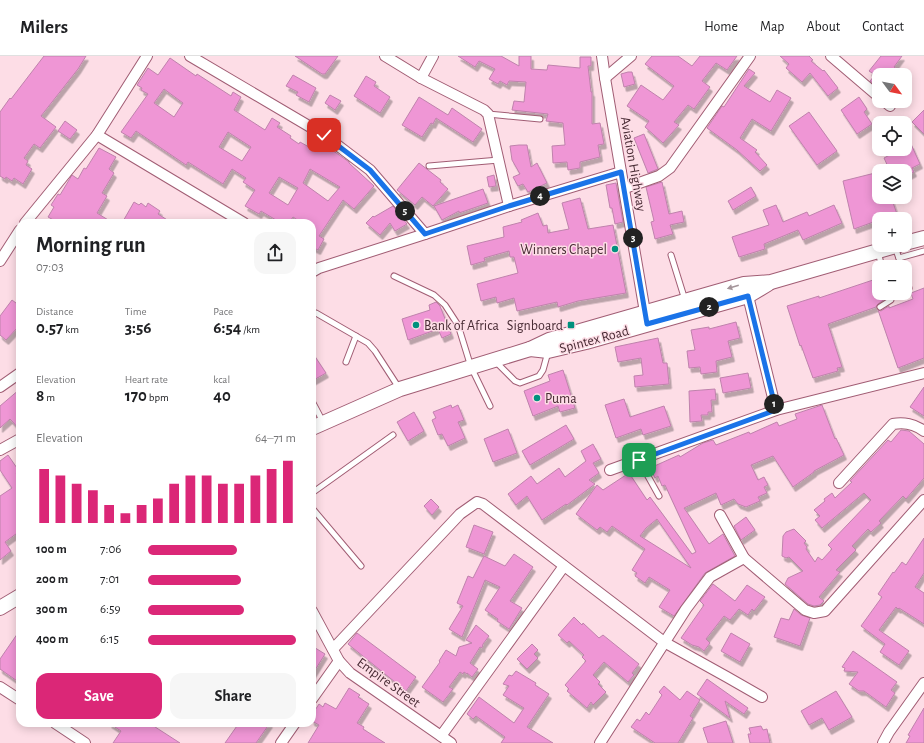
<!DOCTYPE html>
<meta charset="utf-8">
<style>
body{margin:0;font-family:"Alegreya Sans",sans-serif;background:#f6f6f6;color:#202124;height:100vh;display:flex;flex-direction:column;font-size:15px;white-space:nowrap}
*{box-sizing:border-box;margin:0}
p{font-size:13px;color:#757577}
.icon{flex:none;width:22px;height:22px;fill:none;stroke:currentColor;stroke-width:2;stroke-linecap:round;stroke-linejoin:round}
.map{position:relative;flex:1;overflow:hidden}
.side{position:absolute;left:16px;top:163px;width:300px;height:508px;display:flex;flex-direction:column;background:#fff;border-radius:12px;box-shadow:0 2px 10px #0003}
.side>*{flex:none}
.needle{width:26px;rotate:122deg}
.tools{position:absolute;left:872px;top:12px;display:grid;gap:8px}
.tools a{display:grid;place-items:center;width:40px;height:40px;border-radius:8px;background:#fff;box-shadow:0 2px 10px #0003;font-size:20px}
.pin{position:absolute;display:grid;place-items:center;width:34px;height:34px;color:#fff;margin:-17px;border-radius:8px;box-shadow:0 2px 6px #0006}
.km{position:absolute;width:20px;height:20px;margin:-10px;border-radius:50%;background:#222;color:#fff;font-size:11px;line-height:20px;text-align:center}
.round{display:grid;place-items:center;flex:none;width:42px;height:42px;border-radius:12px;background:#f6f6f6}
.summary{display:flex;align-items:center;justify-content:space-between;height:68px;padding:0 20px}
h1{font-size:22px;font-weight:600;line-height:30px}
.figures{display:grid;grid-template-columns:repeat(3,1fr);gap:6px;height:68px;padding:4px 20px}
.figures div{display:grid;align-content:center}
.figures b{font-size:17px;font-weight:600}
.figures small{font-size:11px;font-weight:400}
.figures p{font-size:11px}
.chart{height:112px;padding:8px 20px}
.chart p{display:flex;justify-content:space-between}
.chart svg{width:100%;height:72px;margin-top:4px;stroke:#db2777;stroke-width:6}
.action{display:flex;gap:8px;margin-top:auto;padding:8px 20px}
.action a{flex:1;height:46px;border-radius:12px;background:#db2777;color:#fff;font-size:16px;font-weight:600;line-height:46px;text-align:center}
.action a+a{background:#f6f6f6;color:#202124}
ul{padding:0 20px;list-style:none;font-size:13px}
li{display:grid;grid-template-columns:64px 48px 1fr;align-items:center;height:30px}
li i{height:10px;border-radius:5px;background:#db2777}
header{display:flex;align-items:center;gap:24px;box-sizing:border-box;height:56px;padding:0 20px;background:#fff;border-bottom:1px solid #e0e0e0}
header strong{font-size:19px}
nav{display:flex;gap:22px;margin-inline-start:auto;font-size:14px}
.map>svg:first-child{display:block}
.building{fill:#ef96d5;stroke:#bf82ac;fill-rule:evenodd;filter:url(#shadow)}
.lines{fill:none;stroke-linecap:round;stroke-linejoin:round}
.service-casing{stroke:#a15d74;stroke-width:7}
.minor-casing{stroke:#a15d74;stroke-width:12}
.secondary-casing{stroke:#a15d74;stroke-width:16}
.service{stroke:#fff;stroke-width:5}
.minor{stroke:#fff;stroke-width:10}
.secondary{stroke:#fff;stroke-width:14}
.oneway{fill:#a4959a}
.route-casing{stroke:#fff;stroke-width:8}
.route{stroke:#1a73e8;stroke-width:5}
.poi-dot{fill:#00917e;stroke:#fddde6;stroke-width:1.5}
.labels{text-anchor:middle;stroke-width:3;stroke-linejoin:round;paint-order:stroke}
.street-label{font-size:14px;fill:#482b34;stroke:#fddde6}
.poi-label{font-size:14px;fill:#482b34;stroke:#fddde6;text-anchor:end}
</style>
<header>
<strong>Milers</strong>
<nav><a>Home</a><a>Map</a><a>About</a><a>Contact</a></nav>
</header>
<div class="map">
<svg width="924" height="687" viewBox="0 0 924 687">
<defs>
<filter id="shadow"><feDropShadow dx="2.5" dy="4.5" stdDeviation="0" flood-color="#0004"/></filter>
</defs>
<rect width="100%" height="100%" fill="#fddde6"/>
<g class="building">
<path d="M44,0h42l-8,13 -37,47 15,11 -16,21 -6,-4 -10,14 4,3 -2,4 6,4 -9,15 -9,-6 -2,3 -6,-4 -1,2 -5,-3v-64l10,-14 1,1z"/>
<path d="M295,0h43l-13,18h-3z"/>
<path d="M458,0h43l18,10v-10h12v13l16,1 1,-5 32,3v-11h11v9h-3l3,26h1v32l8,-1 4,21 -6,1 2,12 -20,5v6l-12,2 -1,-8 -14,1 -1,-17 13,-1 -2,-22 -17,-2 2,-7 -36,-4 2,-9 10,1 2,-20 -17,-1 -2,4 -7,-4 -2,3 -9,-5 6,-10 -16,-8 -4,6z"/>
<path d="M652,0h26l14,10 8,-10h37l-10,14 -11,-7 -14,18 8,6 -16,22 -6,-4 -14,17 5,3 -16,18 -18,-16 4,-6 -22,-15 14,-21 22,15 11,-14 -29,-22z"/>
<path d="M780,0h29l4,4 -2,1 12,10 1,-1 14,18 -10,8 -18,-23 -8,9 -16,-14 3,-4z"/>
<path d="M881,0h21l-8,11 3,2 -5,6h-13v13l-9,-7 5,-6 -6,-4z"/>
<path d="M170,2l26,18 1,-2 34,22 2,-4 8,5 -7,13 31,20 7,-12 8,5 -3,4 14,9 -1,2 9,6 1,-2 9,5 6,-9 34,24v1l25,23 -20,23 -11,-9 -24,36 5,3 -6,11 -6,-3v-24h-10l-9,-6 -4,6h-8l-20,-12 -2,3 -14,-8 10,-16 -12,-8 3,-4 -14,-9 -9,15 -35,-22 -2,3 -50,-34 -5,7 -10,-6 27,-38 -7,-4 1,-2 -5,-3 11,-17 10,7zM164,33l19,14 -9,14 -20,-14zM228,76l23,15 -9,14 -23,-14zM310,113l30,18 -12,14 -25,-18zM279,121l19,11 -10,17 -19,-12z"/>
<path d="M749,13l6,4 -11,13 26,16 7,-12 14,8 -20,33 -19,-12 -12,19 17,12 -2,2 12,13 -7,6 -23,-21 -30,-22 15,-22 2,1z"/>
<path d="M628,16h4l3,12 -11,3 -3,-13z"/>
<path d="M293,19l23,13 -7,14 -13,-7 2,-3 -12,-6z"/>
<path d="M366,20l10,6 -2,4 16,11 -10,16 -26,-17z"/>
<path d="M330,39l11,6 -6,9 -10,-7z"/>
<path d="M419,41l29,18 4,-7 30,21 -9,13 -37,-24 -3,6 -2,-1 -9,14 -20,-12z"/>
<path d="M859,41l8,12 -3,3 8,12 -15,10 -16,-24z"/>
<path d="M924,54v24l-12,-12z"/>
<path d="M809,56l28,39 -20,14 -28,-39z"/>
<path d="M65,65l12,9 -7,9 -12,-8z"/>
<path d="M644,78l14,35 -10,4 -14,-35z"/>
<path d="M911,88l9,20 -8,4 2,4 -9,5v-6h-15l-6,-13 17,-9h4v-2z"/>
<path d="M519,89h8l4,22 6,-4 10,20 -19,9 -5,-8 -5,2 -5,-9 7,-3 -8,-14 -2,-14z"/>
<path d="M99,92l17,9 -7,12 5,4 -12,20 5,3 -10,17 16,10h-54l-11,-6 6,-10 -3,-2 7,-11 2,1 12,-20 6,4 6,-11 2,1z"/>
<path d="M419,107l22,17 -1,2 8,7 -15,17 -11,-9 -7,8 -18,-15z"/>
<path d="M879,116v25h12l6,17 -18,5v1l-25,9 -11,-48z"/>
<path d="M494,119l2,11 -7,1 -2,-10z"/>
<path d="M662,126l7,32 13,-3 2,11 -14,3 3,9 -18,5 -4,-17 3,-1 -8,-34z"/>
<path d="M616,127l7,39 -8,2 -3,-16h-2l-4,-23z"/>
<path d="M751,131l5,9 -23,14 -5,-9z"/>
<path d="M483,133l5,14 -29,10v-2l-17,9 -8,-14z"/>
<path d="M580,142l8,31 25,-4 13,68 -48,8 -20,6 -1,-5 -40,9 -3,-13 -17,5 -1,-6 -15,4 -4,-17 41,-11 -4,-16h-4l-1,-6 -25,7 1,3 -14,4 -4,-19 37,-9 -1,-10 19,-5 -1,-2 17,-7 5,13 4,-1 1,8 21,-4 -7,-26z"/>
<path d="M134,146l5,3 2,-2 5,4 2,-4 12,8 -2,3 14,9h-50z"/>
<path d="M776,149l7,17 24,-10 2,4 25,-11 8,18 -39,17 -5,-10 -34,14 1,5 -26,8 -7,-20 37,-12 -6,-15z"/>
<path d="M393,150l14,18 -12,7 -5,-8 -10,12 -14,-12 7,-7 1,1z"/>
<path d="M879,222v15h6l1,5 -8,6 -2,3 -48,17 14,43 -5,1 1,3 -25,7 -12,-33 -1,1 -13,-40 32,-10v2z"/>
<path d="M924,232v70l-26,10 -20,-58 3,1 8,-5v2l24,-9 -2,-6z"/>
<path d="M12,244l8,6v19l-14,15 -6,-5v-19z"/>
<path d="M436,246l4,4 11,28 -9,4 -4,-9 -30,11 -6,-21 28,-9 -1,-5z"/>
<path d="M736,266l4,16 -12,3 4,16 -16,4 1,11 -16,2 -1,-7 -11,1 -2,-17 8,-1 -4,-20 18,-3v2z"/>
<path d="M658,282l5,25h4l2,21 -34,3 -1,-11 9,-1 -2,-17 -23,4 -3,-15z"/>
<path d="M312,296l14,21 -14,8z"/>
<path d="M563,314l12,38 -15,4 -2,-6 -25,10 -9,-25 26,-10 -2,-6z"/>
<path d="M748,317l3,15 -28,5 -3,-15z"/>
<path d="M924,331v29l-14,-9z"/>
<path d="M20,333v41l-10,-11 -10,9v-22z"/>
<path d="M715,333l1,11h-5l1,12h-4v3h-7l1,6 -12,1 -1,-31z"/>
<path d="M624,343l6,18 34,-11 7,20 -28,9 -2,-6 -25,9 -11,-33z"/>
<path d="M451,349l1,3 6,-3 6,15 -6,2 7,16 -17,8 -6,-12 -4,1 -6,-15 4,-2 -3,-6z"/>
<path d="M822,349l13,34 1,-1 8,17 -30,16v1l-21,15 -20,-31 -22,9 7,15 6,-3 4,8 -4,2 3,6 -9,4 2,4 -14,6 -8,-3 -4,-5 -13,6 -5,-12 -32,15 25,36 14,-10 12,22 -30,17 -31,43 -15,-9 11,-17 -21,-13 -4,6 -10,-7 2,-3 -5,-3 13,-21 -33,-23 -5,6 -7,-5 -3,3 -21,-16 21,-29 6,5 26,-17 18,27 3,-3 42,57 4,-2 -31,-67 -3,1 -4,-10 -3,2 -5,-10 29,-13 1,2 23,-14 10,-3 3,5 33,-13 1,2 27,-12 2,4 18,-7 -2,-5zM657,463l34,49 -51,-32 6,-8z"/>
<path d="M414,356l10,19 -16,10 -11,-19z"/>
<path d="M566,369l8,14 -44,26 -8,-14z"/>
<path d="M508,373l9,24 -24,9 -9,-23z"/>
<path d="M901,374l8,1 15,13v34l-18,21 -3,-3 -24,25 2,2 -10,9 -3,-3 -16,17 4,4 -20,20 4,2 -21,25 5,4 -4,4 -6,1 -6,-2 -23,-20 3,-6 15,-7 -14,-14 -3,1 -4,-2 1,-20 3,-4 8,-3 12,12 -2,2 3,4 -1,2 9,13 3,-5 4,3 10,-11 -4,-4 43,-45 -7,-7 -42,35 -7,-8 5,-4 -6,-6 11,-9 -1,-2 8,-6 3,5 17,-16 -2,-1 38,-41 3,2z"/>
<path d="M593,388l8,15 -8,4 6,10 -10,7 6,4 -28,21 -1,-1 -24,16 -15,-24 -11,9 -8,-11 23,-18 6,8 22,-16 6,9 21,-16 -5,-10z"/>
<path d="M8,399l11,16 -3,2 4,5v53l-15,11 6,9 -11,9v-64l12,-8 -12,-18v-9z"/>
<path d="M431,443l8,8 -7,8 -8,-9z"/>
<path d="M746,461l9,13 -14,10 -7,-14z"/>
<path d="M474,469l19,7 -9,22 -18,-7z"/>
<path d="M924,482v35l-9,14 9,6v31l-25,-16 -1,1 -2,-2 -17,23 30,21 -10,14 -19,-13 5,-8 -24,-18 21,-29 -4,-3 15,-22 1,1 8,-11 4,3z"/>
<path d="M514,498l19,13 -23,34 12,7 -13,21 -12,-8 1,-2 -13,-9 15,-23 -15,-7 -23,57 -13,-8 14,-23 -6,-3 11,-27 5,2 11,-22 21,10z"/>
<path d="M713,528l22,17 12,-16 18,12 -11,14 -2,-2 -4,6 -9,-6 -9,11 -6,-4 -18,23 4,4 -6,8 -5,-4 -7,-2 -11,-7 23,-33 -4,-4z"/>
<path d="M794,553l7,6 9,3 -10,28 -26,-9 7,-19 8,2z"/>
<path d="M574,561l8,8 1,-2 16,15 4,-3 36,29 -7,9 2,2 -6,7 -24,-20 -11,13 7,7 -2,2 8,8 -13,13 -2,-3 -4,6 -20,-17 2,-2 -4,-4 21,-24 -4,-4 2,-2 -15,-14 -2,2 -9,-8z"/>
<path d="M476,569l13,11 -6,8 -1,4 -2,-1 -10,16 8,6 -6,8 -5,-4v1l-3,-2 -1,2 -3,-2 -11,15 4,2 -10,13 -21,-15 18,-25 -1,-1 7,-11 10,6 3,-9 13,-4 -6,-3z"/>
<path d="M20,574v53l-20,-14v-10z"/>
<path d="M357,577l59,44 -10,14 -58,-47z"/>
<path d="M731,577l19,11 -10,18 -19,-11z"/>
<path d="M532,588l6,6 -4,4 4,4 -11,11 -10,-10z"/>
<path d="M312,590l13,8 -13,21z"/>
<path d="M853,595l44,31 -6,8 4,3 -9,14 -22,-16h-5l-10,-7 9,-12 -14,-1 1,-3 -3,-1z"/>
<path d="M516,615l20,12 -1,2 14,9 -22,33 26,16h-52l4,-6 -29,-21 -3,3 -6,-5 12,-17 35,26 10,-15 -21,-13 6,-9 -6,-2 6,-9 3,1z"/>
<path d="M707,623l41,29 -4,6 -19,-13 5,17 -33,-24z"/>
<path d="M664,630l16,14 7,-9 13,9 -10,16 3,2 -15,25h-23l-24,-16 6,-8 3,2 6,-9 3,3 13,-20 -3,-3z"/>
<path d="M349,632l11,7 -2,2 11,7 -12,19 7,4 -1,2 22,14h-77l11,-18 -7,-4v-6l7,-11 4,3 2,-4 11,6z"/>
<path d="M836,635l16,26 -23,13 -7,-12 -13,7 -8,-14z"/>
<path d="M924,652v35h-18l4,-7 -2,-1z"/>
<path d="M726,665l7,22h-25l-5,-15z"/>
<path d="M109,667h40l31,20h-67l8,-12z"/>
<path d="M239,667h31l-14,20h-31z"/>
<path d="M761,670l2,4 4,-1 3,14h-20l-2,-9h3l-2,-6z"/>
</g>
<g class="lines">
<defs>
<g id="service">
<path d="M488,58l52,5"/>
<path d="M429,110l70,-6"/>
<path d="M895,191l7,20"/>
<path d="M878,196l4,15"/>
<path d="M671,199l14,45"/>
<path d="M899,202l25,-7"/>
<path d="M394,220l40,19 11,10 13,20 13,42 19,39"/>
<path d="M905,221l4,11"/>
<path d="M880,251l11,-7v-7"/>
<path d="M316,257l52,30 7,8 24,37"/>
<path d="M495,305l20,20 5,2 19,-7 4,-6 5,-18"/>
<path d="M346,306l10,-26"/>
<path d="M312,345l11,21"/>
<path d="M639,404l20,36"/>
<path d="M312,437l81,-58"/>
<path d="M312,452l49,58"/>
</g>
<g id="minor">
<path d="M190,0l134,79 46,35 55,64"/>
<path d="M385,0l36,22 63,32 4,4 21,92"/>
<path d="M602,0l3,22 41,240"/>
<path d="M831,0l48,41"/>
<path d="M421,22l12,-22"/>
<path d="M605,22l26,-22"/>
<path d="M884,45l6,5"/>
<path d="M97,79l147,88"/>
<path d="M625,132l34,-12 11,-8 80,-112"/>
<path d="M25,167l72,-88 50,-79"/>
<path d="M0,205l20,-31"/>
<path d="M312,216l7,-4 106,-34 84,-28 112,-34"/>
<path d="M748,240l28,114"/>
<path d="M0,331l20,-14"/>
<path d="M0,394l20,-11"/>
<path d="M610,414l166,-60 148,-37"/>
<path d="M839,427l54,-59c10,-2 22,0 31,7"/>
<path d="M720,459l24,43 61,52 9,3 11,-2 99,-111"/>
<path d="M312,555l27,50 11,12 101,70"/>
<path d="M333,593l127,-135 17,-12 6,2 181,138 63,35 35,20"/>
<path d="M0,631l20,13"/>
<path d="M312,643l27,-38"/>
<path d="M55,667l30,20"/>
<path d="M441,680l123,-170"/>
<path d="M281,687l14,-20"/>
<path d="M600,687l86,-134 24,-32 34,-19"/>
<path d="M883,687l6,-11 35,-49"/>
</g>
<g id="secondary">
<path d="M905,187l19,-5"/>
<path d="M530,293l18,2 38,-9 162,-46 20,-12"/>
<path d="M312,372l88,-39 130,-40 19,-9 195,-56 27,-2 128,-37"/>
<path d="M0,552l20,-12"/>
</g>
</defs>
<use href="#service" class="service-casing"/>
<use href="#minor" class="minor-casing"/>
<use href="#secondary" class="secondary-casing"/>
<use href="#service" class="service"/>
<use href="#minor" class="minor"/>
<use href="#secondary" class="secondary"/>
</g>
<defs><path id="oneway-solid" d="M-6-.8H1V-3.2L6.5 0L1 3.2V.8H-6Z"/></defs>
<use class="oneway" href="#oneway-solid" transform="translate(733 231) rotate(164)"/>
<g class="lines">
<defs>
<path id="route" d="M324,79l46,35 55,64 84,-28 112,-34 26,152 101,-28 28,114 -137,50"/>
</defs>
<use href="#route" class="route-casing"/>
<use href="#route" class="route"/>
</g>
<g class="poi-dot">
<circle cx="615" cy="193" r="4"/>
<circle cx="416" cy="269" r="4"/>
<rect x="567" y="265" width="8" height="8" rx="2"/>
<circle cx="537" cy="342" r="4"/>
</g>
<g class="labels">
<g class="street-label">
<text transform="translate(634 108) rotate(80)" y="5">Aviation Highway</text>
<text transform="translate(594 283) rotate(-15)" y="5">Spintex Road</text>
<text transform="translate(389 626) rotate(36)" y="5">Empire Street</text>
</g>
<g class="poi-label">
<text x="607" y="198">Winners Chapel</text>
<text x="424" y="274" text-anchor="start">Bank of Africa</text>
<text x="563" y="274">Signboard</text>
<text x="545" y="347" text-anchor="start">Puma</text>
</g>
</g>
</svg>
<div class="tools">
<a><svg class="needle" viewBox="-14 -14 28 28"><path d="M0-13l5 13h-10z" fill="#e53935"/><path d="M0 13l5-13h-10z" fill="#757577"/></svg></a>
<a><svg class="icon" aria-label="locate" viewBox="0 0 24 24"><circle cx="12" cy="12" r="6"/><path d="M12 2v4M12 18v4M2 12h4M18 12h4"/></svg></a>
<a><svg class="icon" aria-label="layers" viewBox="0 0 24 24"><path d="M12 4l9 5-9 5-9-5zM3 14l9 5 9-5"/></svg></a>
<a>+</a>
<a>−</a>
</div>
<div class="pin" style="left:639px;top:404px;background:#1e9e55"><svg class="icon" aria-label="arrive" viewBox="0 0 24 24"><path d="M6 21V4h12l-3 4 3 4H6"/></svg></div>
<div class="pin" style="left:324px;top:79px;background:#d93025"><svg class="icon" aria-label="check" viewBox="0 0 24 24"><path d="M5 12l5 5 9-10"/></svg></div>
<b class="km" style="left:774px;top:348px">1</b>
<b class="km" style="left:709px;top:251px">2</b>
<b class="km" style="left:633px;top:182px">3</b>
<b class="km" style="left:540px;top:140px">4</b>
<b class="km" style="left:405px;top:155px">5</b>
<section class="side">
<div class="summary"><div><h1>Morning run</h1><p>07:03</p></div><a class="round"><svg class="icon" aria-label="share" viewBox="0 0 24 24"><path d="M12 15V3M7 8l5-5 5 5M5 13v7h14v-7"/></svg></a></div>
<div class="figures">
<div><p>Distance</p><b>0.57<small> km</small></b></div>
<div><p>Time</p><b>3:56</b></div>
<div><p>Pace</p><b>6:54<small> /km</small></b></div>
</div>
<div class="figures">
<div><p>Elevation</p><b>8<small> m</small></b></div>
<div><p>Heart rate</p><b>170<small> bpm</small></b></div>
<div><p>kcal</p><b>40</b></div>
</div>
<div class="chart"><p><span>Elevation</span>64–71 m</p>
<svg viewBox="0 0 160 44" preserveAspectRatio="none"><path d="M5 44V11M15 44V15M25 44V20M35 44V24M45 44V33M55 44V38M65 44V33M75 44V29M85 44V20M95 44V15M105 44V15M115 44V20M125 44V20M135 44V15M145 44V11M155 44V6"/></svg>
</div>
<ul>
<li><b>100 m</b>7:06<i style="width:60%"></i></li>
<li><b>200 m</b>7:01<i style="width:63%"></i></li>
<li><b>300 m</b>6:59<i style="width:65%"></i></li>
<li><b>400 m</b>6:15<i style="width:100%"></i></li>
</ul>
<div class="action"><a>Save</a><a>Share</a></div>
</section>
</div>
